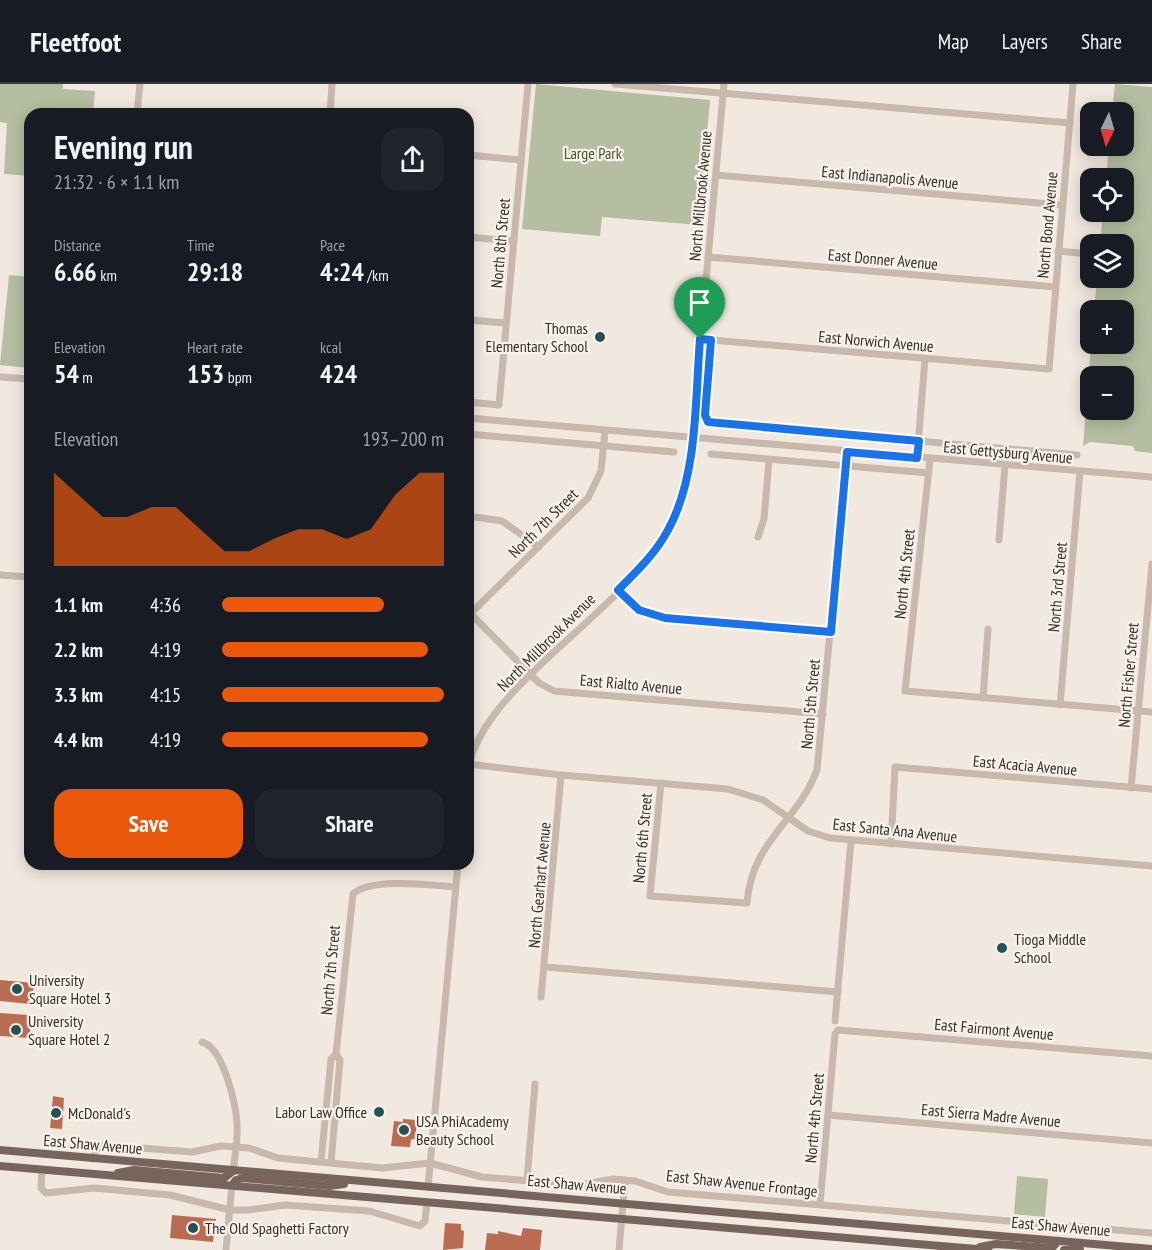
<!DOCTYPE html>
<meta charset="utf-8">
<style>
body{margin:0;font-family:"PT Sans Narrow",sans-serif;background:#20242c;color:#f1f3f6;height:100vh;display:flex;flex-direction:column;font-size:22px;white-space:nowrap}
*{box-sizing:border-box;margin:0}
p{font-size:20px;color:#9ea1a6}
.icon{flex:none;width:33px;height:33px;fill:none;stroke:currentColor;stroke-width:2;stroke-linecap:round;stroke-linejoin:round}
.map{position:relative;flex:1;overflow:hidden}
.sheet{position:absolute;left:24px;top:24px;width:450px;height:762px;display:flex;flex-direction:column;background:#171b24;border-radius:18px;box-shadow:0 3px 15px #0003}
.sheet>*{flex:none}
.needle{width:39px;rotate:185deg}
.controls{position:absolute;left:1080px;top:18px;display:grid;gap:12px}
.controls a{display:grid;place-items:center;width:54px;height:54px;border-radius:12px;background:#171b24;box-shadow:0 3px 15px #0003;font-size:30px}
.pin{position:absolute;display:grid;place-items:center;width:51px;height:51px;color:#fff;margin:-62px -26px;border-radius:50% 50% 50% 0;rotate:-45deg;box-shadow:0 0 6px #0007}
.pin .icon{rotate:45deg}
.round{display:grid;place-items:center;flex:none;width:63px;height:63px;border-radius:18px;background:#20242c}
.headline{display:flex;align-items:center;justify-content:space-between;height:102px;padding:0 30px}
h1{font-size:33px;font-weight:700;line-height:45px}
.stats{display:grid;grid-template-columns:repeat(3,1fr);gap:9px;height:102px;padding:6px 30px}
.stats div{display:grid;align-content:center}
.stats b{font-size:26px;font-weight:700}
.stats small{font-size:16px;font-weight:400}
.stats p{font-size:16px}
.chart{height:168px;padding:12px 30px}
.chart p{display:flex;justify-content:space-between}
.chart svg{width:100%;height:108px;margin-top:6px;fill:#ea580c;opacity:.7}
.cta{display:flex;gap:12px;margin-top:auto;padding:12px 30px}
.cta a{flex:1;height:69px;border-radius:18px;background:#ea580c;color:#fff;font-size:24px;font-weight:700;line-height:69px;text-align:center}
.cta a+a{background:#20242c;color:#f1f3f6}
ul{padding:0 30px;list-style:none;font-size:20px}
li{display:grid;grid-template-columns:96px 72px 1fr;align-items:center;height:45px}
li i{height:15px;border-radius:8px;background:#ea580c}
header{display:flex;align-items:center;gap:36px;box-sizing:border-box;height:84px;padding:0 30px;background:#171b24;border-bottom:2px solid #363941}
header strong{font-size:28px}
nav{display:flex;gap:33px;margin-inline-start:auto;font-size:21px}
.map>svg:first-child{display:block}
.green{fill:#b5bea0;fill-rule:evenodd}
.building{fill:#ba6c53}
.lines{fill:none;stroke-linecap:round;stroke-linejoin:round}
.minor{stroke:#c8b9ac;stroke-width:7}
.major{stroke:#77655d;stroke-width:8}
.route-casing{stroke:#fff;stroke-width:12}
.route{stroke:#1a73e8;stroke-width:8}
.poi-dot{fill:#245154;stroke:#f8f2eb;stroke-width:2}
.labels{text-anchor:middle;stroke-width:4.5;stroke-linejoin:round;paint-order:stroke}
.park-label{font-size:16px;fill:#465330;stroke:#f8f2eb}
.street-label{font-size:16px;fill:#372e2a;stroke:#f8f2eb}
.poi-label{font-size:16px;fill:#372e2a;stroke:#f8f2eb;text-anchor:start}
</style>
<header>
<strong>Fleetfoot</strong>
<nav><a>Map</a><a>Layers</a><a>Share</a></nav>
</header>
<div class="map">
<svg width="1152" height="1166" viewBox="0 0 1152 1166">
<rect width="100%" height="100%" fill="#f1e8df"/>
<g class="green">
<path d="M0,0h63v5l32,2 -2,23h-63v62l-26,-2 3,-51 -7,-1z"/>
<path d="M536,0l174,16 -11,125 -97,-8 -2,19 -78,-7z"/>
<path d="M1115,0l37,3v366l-17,-2 -2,-5 -43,-4 -7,4 8,-102h33v-34h-30l3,-32h27v-34h-24l3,-32h21v-34h-18l3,-32h15v-34h-12zM1090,292h34v34h-34z"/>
<path d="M9,191l21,2v91l-30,-3z"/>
<path d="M1017,1092l31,3 -3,38 -31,-3z"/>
</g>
<g class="building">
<path d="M0,896l35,3 -5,21 -30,-3z"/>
<path d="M0,929l30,2v23l-30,-2z"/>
<path d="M53,1012l11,2 -2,31 -12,-1z"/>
<path d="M403,1035l14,1 -2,19h-4l-1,8 -19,-1 3,-25 9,1z"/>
<path d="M172,1131l44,4 -3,23 -43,-4z"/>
<path d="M445,1139l16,1v6l3,1 -1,17 -20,2z"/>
<path d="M523,1144l19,2 -2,20h-55l2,-17 11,1v-3l23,5z"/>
</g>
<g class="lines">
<g class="minor">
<path d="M615,0l455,39"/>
<path d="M137,30l3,-30"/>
<path d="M330,30l2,-30"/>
<path d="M468,71l53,5"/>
<path d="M716,91l346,30"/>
<path d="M468,153l46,4"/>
<path d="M1058,167l32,3"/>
<path d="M708,173l347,30"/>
<path d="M468,236l38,3"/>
<path d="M700,255l349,30 24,-285"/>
<path d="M711,256l-6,75 4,7 4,1 364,32"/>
<path d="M0,293l30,2"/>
<path d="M468,318l31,3 29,-321"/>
<path d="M468,334l684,59"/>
<path d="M468,350l206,18"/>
<path d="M711,370l218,19"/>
<path d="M917,374l8,-99"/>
<path d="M930,375l-25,232 247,21"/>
<path d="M468,432l34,5 37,26"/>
<path d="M758,453l6,-18 5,-59"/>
<path d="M999,456l6,-75"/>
<path d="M0,491l30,2"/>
<path d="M618,506l21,20 26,8 166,14"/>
<path d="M468,527l71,72 15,8 269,23"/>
<path d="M469,531l119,-117 13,-27 4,-40"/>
<path d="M983,614l5,-69"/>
<path d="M1060,621l20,-234"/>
<path d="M468,680l93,11 167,14 35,11 45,31 22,7 322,28"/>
<path d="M468,685c8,-40 40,-73 68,-100 41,-40 104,-89 132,-138 12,-21 17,-42 21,-65l35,-382"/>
<path d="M661,699l-11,113 97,7c5,-63 50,-80 70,-133l30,-318"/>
<path d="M1131,704l21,-224"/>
<path d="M891,760l4,-77 257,22"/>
<path d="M546,883l292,25"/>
<path d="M541,913l20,-222"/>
<path d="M835,937l16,-180"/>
<path d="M202,958c21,5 34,62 35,82 1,15 -2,32 -4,47"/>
<path d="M828,1031l324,28"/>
<path d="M93,1075l2,-8 8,-6 89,7 29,-6 28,2 29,10 104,10 48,-5 52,14 98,8 33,-6 22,2 33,11 484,41"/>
<path d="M321,1078l9,-93 1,-10 5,-5 17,-160c17,-17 79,-9 102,-7"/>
<path d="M331,1079l9,-103 -4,-6"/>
<path d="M42,1086l-1,18 5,5 48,-5 76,7 60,15h18l37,-5 84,6 51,15 5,-5 2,-18"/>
<path d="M527,1096l8,-96"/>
<path d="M428,1103l30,-323"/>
<path d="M820,1120l15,-170 3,-4 314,26"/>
<path d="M226,1166l6,-65"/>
<path d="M619,1166l6,-70"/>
</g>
<g class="major">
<path d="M0,1066l1152,99"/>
<path d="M0,1082l988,84"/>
<path d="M118,1089l16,-3 90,8 9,-7"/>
<path d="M232,1101l4,-5 7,-2 86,8 15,-2"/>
<path d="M980,1163l16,-3 56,4 6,-7"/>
<path d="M1064,1166h16"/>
</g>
</g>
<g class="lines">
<defs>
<path id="route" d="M700,255l11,1 -6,75 3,7 211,19 -2,17 -70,-6 -16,180 -166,-14 -26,-8 -21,-20c18,-18 38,-37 50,-60 30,-54 27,-130 32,-191z"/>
</defs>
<use href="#route" class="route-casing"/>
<use href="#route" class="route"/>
</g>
<g class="poi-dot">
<circle cx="600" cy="253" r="6"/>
<circle cx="1002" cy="864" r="6"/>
<circle cx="17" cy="905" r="6"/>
<circle cx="16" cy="946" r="6"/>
<circle cx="379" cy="1028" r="6"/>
<circle cx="56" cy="1029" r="6"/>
<circle cx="404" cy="1046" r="6"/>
<circle cx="193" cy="1144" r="6"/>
</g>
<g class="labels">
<g class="park-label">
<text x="593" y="75">Large Park</text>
</g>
<g class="street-label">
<text transform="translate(890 93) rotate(5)" y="6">East Indianapolis Avenue</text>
<text transform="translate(700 112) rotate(-85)" y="6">North Millbrook Avenue</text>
<text transform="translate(1047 141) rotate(-85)" y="6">North Bond Avenue</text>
<text transform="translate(500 159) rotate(-85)" y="6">North 8th Street</text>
<text transform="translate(883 175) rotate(5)" y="6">East Donner Avenue</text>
<text transform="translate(876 257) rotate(5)" y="6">East Norwich Avenue</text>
<text transform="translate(1008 368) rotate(5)" y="6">East Gettysburg Avenue</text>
<text transform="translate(543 439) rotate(-45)" y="6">North 7th Street</text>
<text transform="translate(904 490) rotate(-84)" y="6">North 4th Street</text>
<text transform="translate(1057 503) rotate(-85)" y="6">North 3rd Street</text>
<text transform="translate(546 558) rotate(-45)" y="6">North Millbrook Avenue</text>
<text transform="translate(1128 591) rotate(-85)" y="6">North Fisher Street</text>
<text transform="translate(631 600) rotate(5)" y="6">East Rialto Avenue</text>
<text transform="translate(810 620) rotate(-85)" y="6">North 5th Street</text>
<text transform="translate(1025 681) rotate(5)" y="6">East Acacia Avenue</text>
<text transform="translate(895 746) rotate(6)" y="6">East Santa Ana Avenue</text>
<text transform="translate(642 754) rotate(-85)" y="6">North 6th Street</text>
<text transform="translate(539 801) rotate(-85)" y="6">North Gearhart Avenue</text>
<text transform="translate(330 886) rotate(-85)" y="6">North 7th Street</text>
<text transform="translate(994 945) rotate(5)" y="6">East Fairmont Avenue</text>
<text transform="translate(991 1031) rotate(5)" y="6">East Sierra Madre Avenue</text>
<text transform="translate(814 1034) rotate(-85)" y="6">North 4th Street</text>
<text transform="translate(93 1060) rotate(5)" y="6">East Shaw Avenue</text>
<text transform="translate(742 1099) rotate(6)" y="6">East Shaw Avenue Frontage</text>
<text transform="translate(577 1100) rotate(5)" y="6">East Shaw Avenue</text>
<text transform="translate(1061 1142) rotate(5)" y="6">East Shaw Avenue</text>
</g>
<g class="poi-label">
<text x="588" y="250" text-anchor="end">Thomas<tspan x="588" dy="18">Elementary School</tspan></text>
<text x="1014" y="861">Tioga Middle<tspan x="1014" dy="18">School</tspan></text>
<text x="29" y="902">University<tspan x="29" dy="18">Square Hotel 3</tspan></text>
<text x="28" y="943">University<tspan x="28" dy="18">Square Hotel 2</tspan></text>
<text x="367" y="1034" text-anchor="end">Labor Law Office</text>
<text x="68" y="1035">McDonald's</text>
<text x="416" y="1043">USA PhiAcademy<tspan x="416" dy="18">Beauty School</tspan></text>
<text x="205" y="1150">The Old Spaghetti Factory</text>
</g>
</g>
</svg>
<div class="controls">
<a><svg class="needle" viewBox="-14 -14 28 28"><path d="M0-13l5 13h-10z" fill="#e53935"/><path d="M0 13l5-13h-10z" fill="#9ea1a6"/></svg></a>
<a><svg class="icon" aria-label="locate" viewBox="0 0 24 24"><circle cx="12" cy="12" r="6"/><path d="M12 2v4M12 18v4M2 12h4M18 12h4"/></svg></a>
<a><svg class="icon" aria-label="layers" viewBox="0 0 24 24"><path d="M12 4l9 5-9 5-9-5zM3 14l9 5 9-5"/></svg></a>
<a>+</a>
<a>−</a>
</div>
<div class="pin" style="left:700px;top:255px;background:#1e9e55"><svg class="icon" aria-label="arrive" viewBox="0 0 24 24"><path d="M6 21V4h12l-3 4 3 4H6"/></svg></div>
<section class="sheet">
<div class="headline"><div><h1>Evening run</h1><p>21:32 · 6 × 1.1 km</p></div><a class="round"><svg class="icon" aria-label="share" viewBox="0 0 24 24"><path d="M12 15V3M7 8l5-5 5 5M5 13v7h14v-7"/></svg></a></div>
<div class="stats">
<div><p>Distance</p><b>6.66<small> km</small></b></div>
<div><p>Time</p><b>29:18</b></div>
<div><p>Pace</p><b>4:24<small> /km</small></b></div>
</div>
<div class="stats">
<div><p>Elevation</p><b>54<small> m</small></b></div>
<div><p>Heart rate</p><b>153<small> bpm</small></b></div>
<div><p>kcal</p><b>424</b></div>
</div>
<div class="chart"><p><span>Elevation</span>193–200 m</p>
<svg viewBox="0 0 160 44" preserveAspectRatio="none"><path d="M0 44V6L10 15L20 24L30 24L40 20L50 20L60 29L70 38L80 38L90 33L100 29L110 29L120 33L130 29L140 15L150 6L160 6V44z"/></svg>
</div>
<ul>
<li><b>1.1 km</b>4:36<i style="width:73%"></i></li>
<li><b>2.2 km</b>4:19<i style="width:93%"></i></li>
<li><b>3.3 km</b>4:15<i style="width:100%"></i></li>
<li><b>4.4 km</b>4:19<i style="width:93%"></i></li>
</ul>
<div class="cta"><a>Save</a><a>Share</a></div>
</section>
</div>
